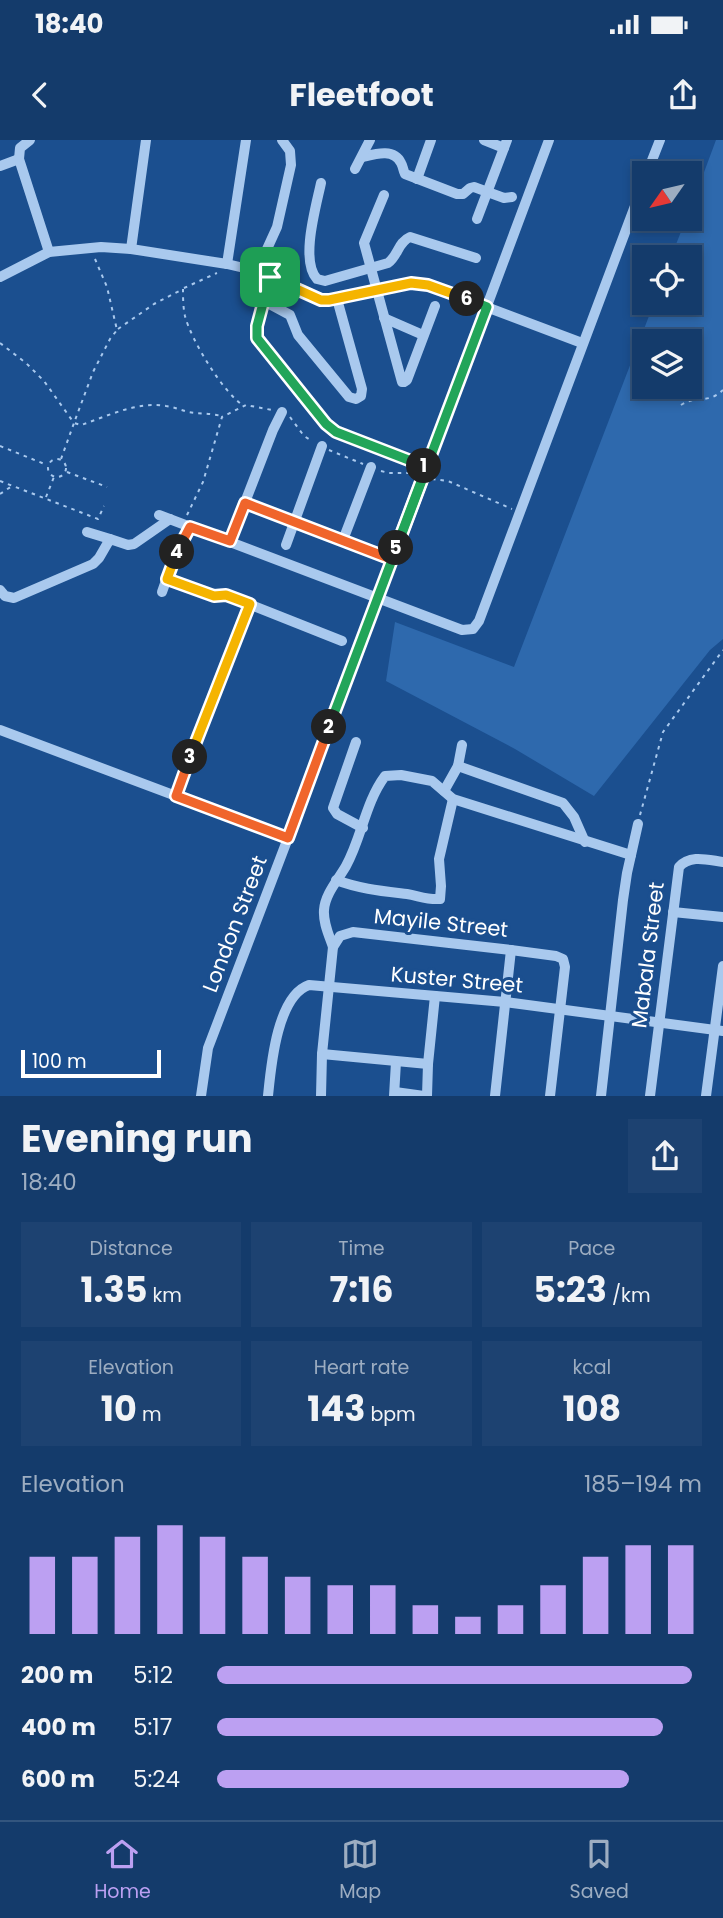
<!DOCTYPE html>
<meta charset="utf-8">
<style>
body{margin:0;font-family:Poppins,sans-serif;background:#1d4271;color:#f1f3f6;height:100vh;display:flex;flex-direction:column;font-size:26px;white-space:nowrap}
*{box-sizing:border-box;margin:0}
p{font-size:23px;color:#9dadc1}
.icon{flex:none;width:38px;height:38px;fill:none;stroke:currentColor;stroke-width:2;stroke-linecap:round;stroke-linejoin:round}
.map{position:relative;height:956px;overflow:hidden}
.sheet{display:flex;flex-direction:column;background:#143b6b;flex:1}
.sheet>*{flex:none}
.needle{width:46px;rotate:236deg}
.fabs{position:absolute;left:632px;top:21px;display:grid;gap:14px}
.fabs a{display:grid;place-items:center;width:70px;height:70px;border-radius:0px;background:#143b6b;box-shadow:0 4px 10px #0003,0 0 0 2px #33557e;font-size:35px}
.scale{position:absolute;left:21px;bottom:18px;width:140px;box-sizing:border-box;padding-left:7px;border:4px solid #fff;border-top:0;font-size:19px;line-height:24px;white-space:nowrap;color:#fff;-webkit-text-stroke:5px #1b4f8f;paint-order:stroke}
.pin{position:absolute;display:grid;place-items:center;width:60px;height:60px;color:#fff;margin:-30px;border-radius:14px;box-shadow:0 4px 10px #0006}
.km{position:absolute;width:35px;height:35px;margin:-18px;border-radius:50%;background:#222;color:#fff;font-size:19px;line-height:35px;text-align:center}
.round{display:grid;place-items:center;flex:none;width:74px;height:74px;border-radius:0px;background:#1d4271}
.summary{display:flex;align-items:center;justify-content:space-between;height:119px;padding:0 21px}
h1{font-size:38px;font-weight:700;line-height:52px}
.metrics{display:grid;grid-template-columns:repeat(3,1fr);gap:10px;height:119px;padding:7px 21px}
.metrics div{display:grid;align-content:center;border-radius:0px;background:#1d4271;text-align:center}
.metrics b{font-size:35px;font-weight:700}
.metrics small{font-size:19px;font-weight:400}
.metrics p{font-size:19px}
.chart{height:196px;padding:14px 21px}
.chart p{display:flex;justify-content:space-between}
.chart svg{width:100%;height:126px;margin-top:7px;stroke:#bca0f2;stroke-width:6}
ul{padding:0 21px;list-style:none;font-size:23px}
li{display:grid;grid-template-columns:112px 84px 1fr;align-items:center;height:52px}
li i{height:18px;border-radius:9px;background:#bca0f2}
.status{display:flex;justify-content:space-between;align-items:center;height:49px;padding:0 35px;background:#143b6b;direction:ltr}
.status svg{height:19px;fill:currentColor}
header{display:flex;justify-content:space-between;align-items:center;height:91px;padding:0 21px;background:#143b6b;font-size:32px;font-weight:700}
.menu{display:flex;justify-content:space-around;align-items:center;height:98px;border-top:2px solid #33557e;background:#143b6b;font-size:19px;color:#9dadc1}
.menu a{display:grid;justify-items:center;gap:4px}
.menu .selected{color:#bca0f2}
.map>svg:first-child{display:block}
.green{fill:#2e69ad;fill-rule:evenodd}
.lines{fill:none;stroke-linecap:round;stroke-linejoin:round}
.path{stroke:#a9c9ee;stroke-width:2;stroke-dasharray:3.5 5;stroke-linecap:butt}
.minor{stroke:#a9c9ee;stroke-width:10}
.split-1-casing{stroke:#fff;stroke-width:14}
.split-2-casing{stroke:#fff;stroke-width:14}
.split-3-casing{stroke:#fff;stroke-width:14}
.split-4-casing{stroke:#fff;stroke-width:14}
.split-5-casing{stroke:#fff;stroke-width:14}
.split-6-casing{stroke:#fff;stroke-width:14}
.split-7-casing{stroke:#fff;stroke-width:14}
.split-1{stroke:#22a559;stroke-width:9}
.split-2{stroke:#22a559;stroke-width:9}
.split-3{stroke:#f0652b;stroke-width:9}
.split-4{stroke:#f5b400;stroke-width:9}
.split-5{stroke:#f0652b;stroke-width:9}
.split-6{stroke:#22a559;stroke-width:9}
.split-7{stroke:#f5b400;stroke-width:9}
.labels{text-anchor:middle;stroke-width:6;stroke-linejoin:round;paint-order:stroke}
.street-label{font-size:21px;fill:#fff;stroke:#1b4f8f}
</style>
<div class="status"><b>18:40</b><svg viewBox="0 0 49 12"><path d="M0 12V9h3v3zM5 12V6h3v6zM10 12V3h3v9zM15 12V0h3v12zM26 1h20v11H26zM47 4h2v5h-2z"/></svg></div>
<header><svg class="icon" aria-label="back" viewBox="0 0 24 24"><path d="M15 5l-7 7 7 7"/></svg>Fleetfoot<svg class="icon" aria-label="share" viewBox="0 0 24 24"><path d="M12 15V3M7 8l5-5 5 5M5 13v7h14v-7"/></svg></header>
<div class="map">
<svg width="723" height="956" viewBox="0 0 723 956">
<rect width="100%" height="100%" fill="#1b4f8f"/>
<path class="green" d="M716,0h7v499l-13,11 -116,146 -79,-47 -129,-68 9,-59 119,45 140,-364h36v-46h-19l15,-38h4v-9zM644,201h46v46h-46z"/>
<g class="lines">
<g class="path">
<path d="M95,119l12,28 10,43 -7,9 -17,33 -19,51 7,2c27,-9 56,-24 85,-19 8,1 15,4 22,6 11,2 22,1 33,4"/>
<path d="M184,148l33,-15"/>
<path d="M118,189l36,-25 29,-15c0,8 0,18 2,27 6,24 39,78 59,90"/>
<path d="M0,203l26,20 18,18 30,42 -13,36"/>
<path d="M681,265c17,-11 26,0 42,-15"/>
<path d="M290,277l14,19 8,5"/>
<path d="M0,306l47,19"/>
<path d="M329,310l34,14"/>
<circle cx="57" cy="328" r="9"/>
<path d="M381,331l8,2h25"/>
<path d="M67,332l40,15"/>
<path d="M432,339l16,2 64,28"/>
<path d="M0,341l98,38 6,-13"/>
<path d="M0,354l12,-8"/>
<path d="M46,357l8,-20"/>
<path d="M187,375l16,-33 19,-65 24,-12 26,5"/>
<path d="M640,675l23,-83 60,-82"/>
</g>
<g class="minor">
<path d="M30,0l-10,8 -1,11 30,93"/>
<path d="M484,0l20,8"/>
<path d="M363,17c12,-3 31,-9 38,6 2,3 2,7 4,11l52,20h6l7,-6 4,-1 30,11 8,-1"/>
<path d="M0,26l19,-7"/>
<path d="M355,29l15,-29"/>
<path d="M647,33l13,-33"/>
<path d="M417,39l14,-39"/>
<path d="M321,43c-5,24 -21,78 -4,96l8,2 63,-18c10,-7 10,-21 22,-26l66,21"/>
<path d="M384,55l-20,48 38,139h2l3,-2 28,-74"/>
<path d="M477,79l30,-79"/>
<path d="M131,109l15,-109"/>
<path d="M227,124l19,-124"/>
<path d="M257,131l20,-44 14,-62 -1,-14 -8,-11"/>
<path d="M0,137l49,-25 52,-5 30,2 96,15 30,7 64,29 8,1 73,-17 26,1 154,58"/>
<path d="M270,137l-13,49v13l75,92 95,36"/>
<path d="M264,161l26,14 8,20 51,62 7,2 5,-3 1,-7 -25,-90"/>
<path d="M384,178l39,17"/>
<path d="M245,363l147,56"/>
<path d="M159,375l303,115 11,-1 6,-8 165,-439"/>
<path d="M87,392l23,7"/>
<path d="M343,400l28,-73"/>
<path d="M230,401l43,-111 9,-18"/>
<path d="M286,405l36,-99"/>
<path d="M167,439l47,17 12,-1 116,46"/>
<path d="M0,450l5,6 9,2 79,-34 6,-6 11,-19 18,6 6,-1 36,-25"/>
<path d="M162,452l16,-45 12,-20"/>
<path d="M0,590l288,108"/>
<path d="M356,602l-23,66 4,6 26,14"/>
<path d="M458,626l105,37 11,14 11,25"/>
<path d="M444,651l14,-25 4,-21"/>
<path d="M176,656l74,-192"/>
<path d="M336,740c24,9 46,11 71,14 12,2 20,6 33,5l1,-13 -2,-27 14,-60"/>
<path d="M673,772l50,5"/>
<path d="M333,807c-4,-12 -10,-24 -9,-37 1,-16 14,-30 22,-44 16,-29 19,-63 39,-90l16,-1 31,6 21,18 178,56"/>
<path d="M322,914l106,10"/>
<path d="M395,952l29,4"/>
<path d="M201,956l7,-48 80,-210 261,-698"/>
<path d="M268,956c3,-30 9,-100 41,-111l196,17 218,29"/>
<path d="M321,956l1,-42 11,-107 7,-11 13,-4 158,18 45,6 7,3 2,8 -15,129"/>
<path d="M394,956l2,-34"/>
<path d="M427,956l1,-32 7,-68"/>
<path d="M495,956l16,-146"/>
<path d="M601,956l22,-196 4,-27 11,-49"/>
<path d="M650,956l29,-229c11,-13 29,-7 44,-5"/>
<path d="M706,956l17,-130"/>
</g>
</g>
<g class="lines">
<defs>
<path id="split-1" d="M270,137l-13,49v12l69,86 10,8 88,34"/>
<path id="split-2" d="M329,587l98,-260 -3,-1"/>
<path id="split-3" d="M190,617l-14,39 112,42 41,-111"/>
<path id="split-4" d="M177,412l-10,27 47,17 12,-1 24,9 -60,153"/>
<path id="split-5" d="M177,412l13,-25 40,14 15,-38 146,56 5,-11"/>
<path id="split-6" d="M396,408l91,-241 -20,-8"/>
<path id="split-7" d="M270,137l51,23h8l82,-17 17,2 39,14"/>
</defs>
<use href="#split-1" class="split-1-casing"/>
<use href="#split-2" class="split-2-casing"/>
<use href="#split-3" class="split-3-casing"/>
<use href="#split-4" class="split-4-casing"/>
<use href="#split-5" class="split-5-casing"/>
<use href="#split-6" class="split-6-casing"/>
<use href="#split-7" class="split-7-casing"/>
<use href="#split-1" class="split-1"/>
<use href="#split-2" class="split-2"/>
<use href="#split-3" class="split-3"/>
<use href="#split-4" class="split-4"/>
<use href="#split-5" class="split-5"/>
<use href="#split-6" class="split-6"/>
<use href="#split-7" class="split-7"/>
</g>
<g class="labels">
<g class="street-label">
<text transform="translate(441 783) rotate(6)" y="7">Mayile Street</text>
<text transform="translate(235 784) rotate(-69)" y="7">London Street</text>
<text transform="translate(648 815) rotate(-83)" y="7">Mabala Street</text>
<text transform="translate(457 840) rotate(5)" y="7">Kuster Street</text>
</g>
</g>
</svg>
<div class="fabs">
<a><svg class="needle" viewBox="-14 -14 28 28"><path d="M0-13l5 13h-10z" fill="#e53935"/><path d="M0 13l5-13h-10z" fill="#9dadc1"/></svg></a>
<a><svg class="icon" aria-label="locate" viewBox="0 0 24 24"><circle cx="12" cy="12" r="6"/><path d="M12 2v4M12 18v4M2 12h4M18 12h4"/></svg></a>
<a><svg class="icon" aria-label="layers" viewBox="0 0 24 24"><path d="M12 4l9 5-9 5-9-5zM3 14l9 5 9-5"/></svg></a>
</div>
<div class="scale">100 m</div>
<div class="pin" style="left:270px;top:137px;background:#1e9e55"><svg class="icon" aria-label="arrive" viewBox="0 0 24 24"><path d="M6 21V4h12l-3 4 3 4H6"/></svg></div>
<b class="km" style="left:424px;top:326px">1</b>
<b class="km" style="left:329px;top:587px">2</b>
<b class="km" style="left:190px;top:617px">3</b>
<b class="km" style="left:177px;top:412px">4</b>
<b class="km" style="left:396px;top:408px">5</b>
<b class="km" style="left:467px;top:159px">6</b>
</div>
<section class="sheet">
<div class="summary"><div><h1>Evening run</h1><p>18:40</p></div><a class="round"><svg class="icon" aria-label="share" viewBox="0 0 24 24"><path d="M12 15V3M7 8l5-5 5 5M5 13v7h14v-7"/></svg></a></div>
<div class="metrics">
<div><p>Distance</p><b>1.35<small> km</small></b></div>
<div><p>Time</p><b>7:16</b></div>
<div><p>Pace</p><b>5:23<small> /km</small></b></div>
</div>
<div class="metrics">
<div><p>Elevation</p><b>10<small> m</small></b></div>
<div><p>Heart rate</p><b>143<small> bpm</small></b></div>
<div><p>kcal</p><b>108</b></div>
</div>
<div class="chart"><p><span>Elevation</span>185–194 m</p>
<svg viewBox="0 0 160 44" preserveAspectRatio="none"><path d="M5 44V17M15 44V17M25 44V10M35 44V6M45 44V10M55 44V17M65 44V24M75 44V27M85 44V27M95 44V34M105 44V38M115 44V34M125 44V27M135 44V17M145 44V13M155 44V13"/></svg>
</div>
<ul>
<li><b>200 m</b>5:12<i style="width:98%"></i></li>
<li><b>400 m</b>5:17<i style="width:92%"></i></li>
<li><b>600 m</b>5:24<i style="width:85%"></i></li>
</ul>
</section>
<nav class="menu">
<a class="selected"><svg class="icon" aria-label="home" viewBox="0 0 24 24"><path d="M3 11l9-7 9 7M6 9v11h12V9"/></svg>Home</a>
<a><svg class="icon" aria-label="map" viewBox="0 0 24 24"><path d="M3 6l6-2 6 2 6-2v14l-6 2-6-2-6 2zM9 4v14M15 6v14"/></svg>Map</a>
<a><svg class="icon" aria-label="saved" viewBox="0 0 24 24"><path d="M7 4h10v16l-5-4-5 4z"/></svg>Saved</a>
</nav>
